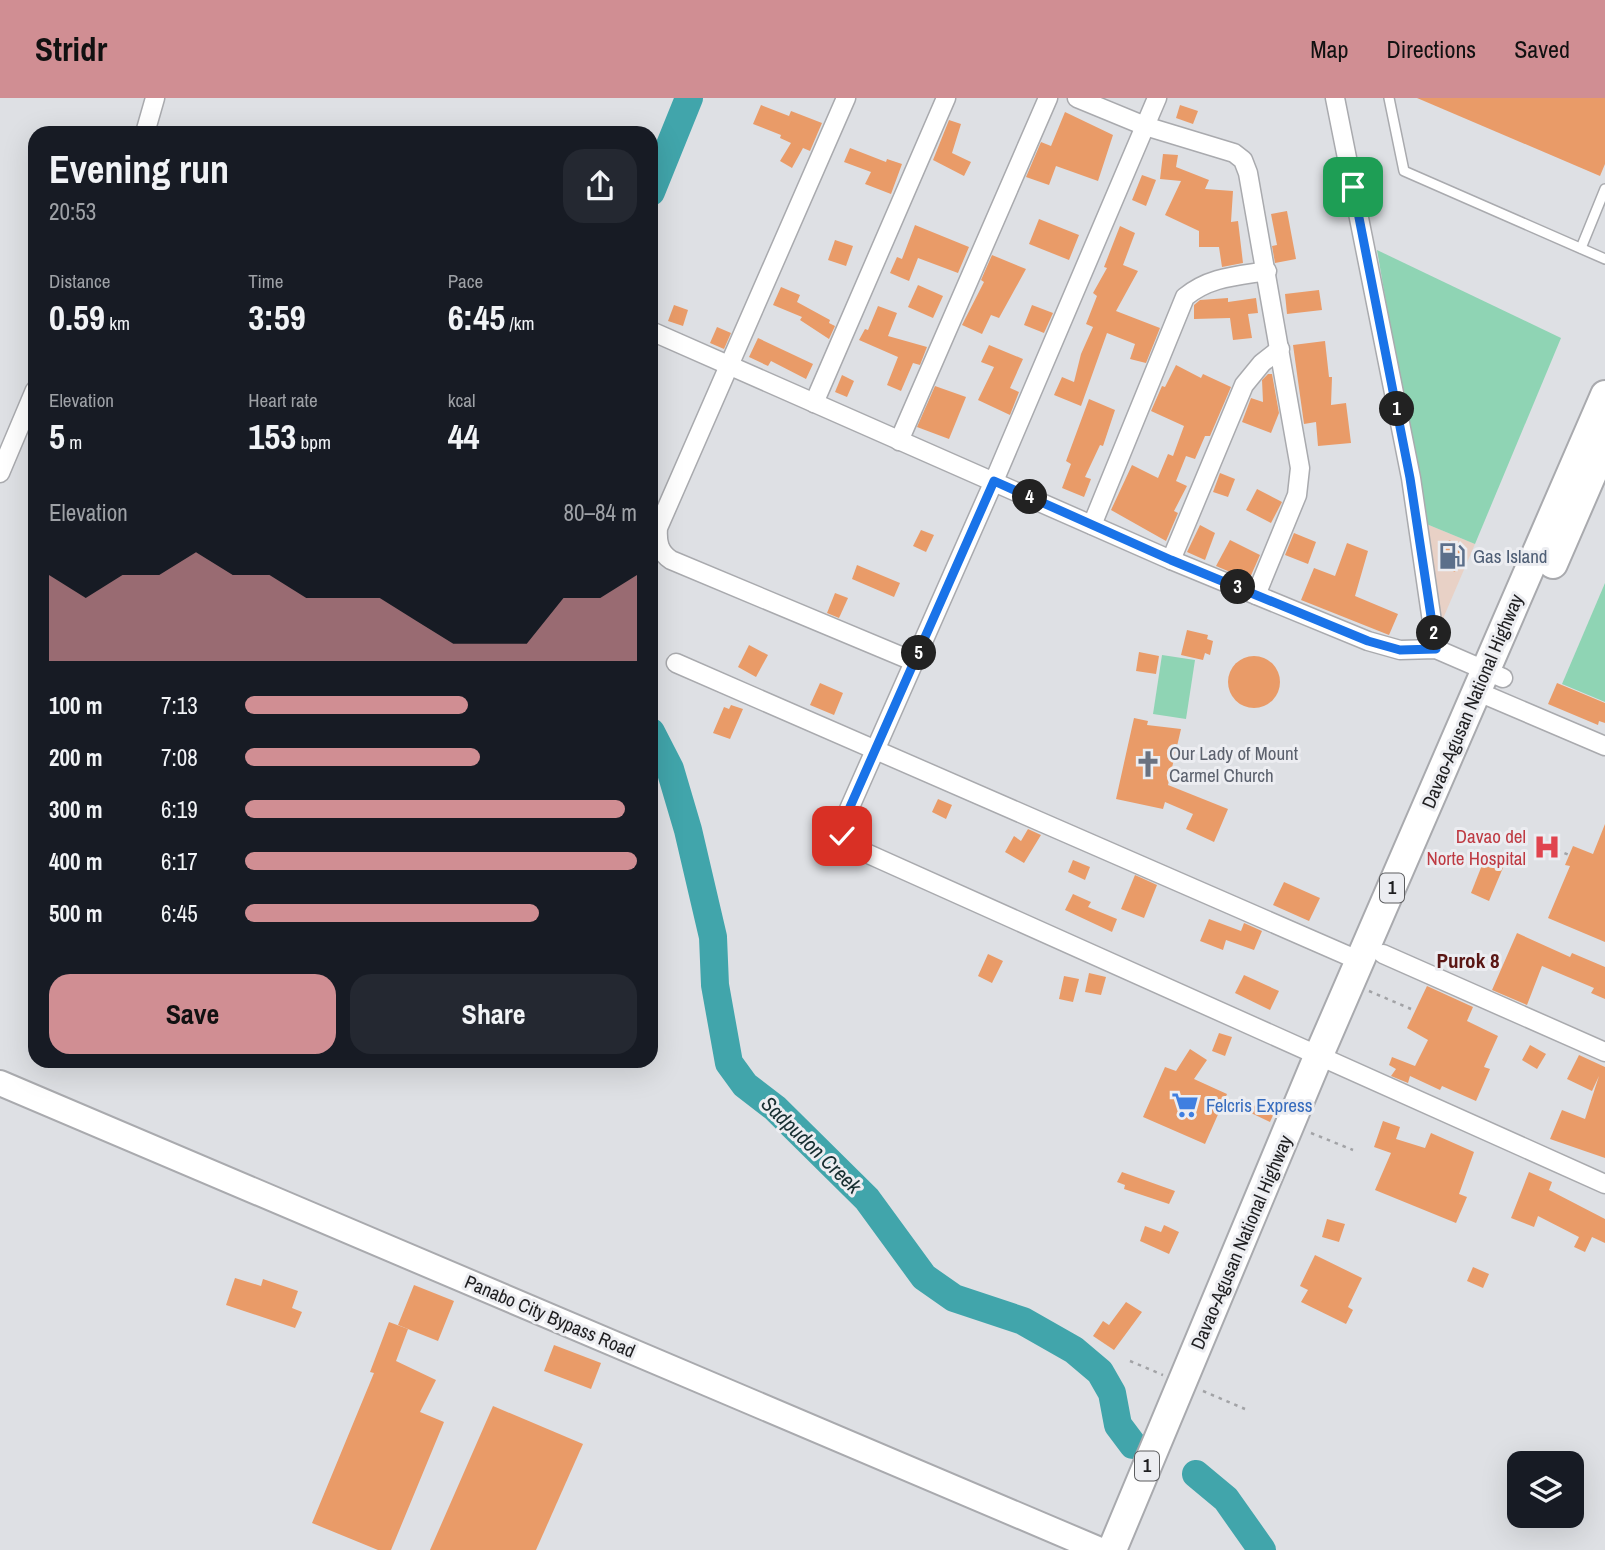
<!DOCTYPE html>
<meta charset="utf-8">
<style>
body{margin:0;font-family:"Archivo Narrow",sans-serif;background:#242831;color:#f1f3f6;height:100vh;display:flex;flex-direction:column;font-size:26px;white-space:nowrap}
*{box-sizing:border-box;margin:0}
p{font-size:23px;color:#9ea1a6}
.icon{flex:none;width:38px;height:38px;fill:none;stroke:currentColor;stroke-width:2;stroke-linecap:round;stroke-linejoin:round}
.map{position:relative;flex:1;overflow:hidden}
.side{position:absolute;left:28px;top:28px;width:630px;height:942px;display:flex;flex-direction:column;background:#171b24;border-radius:21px;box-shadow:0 7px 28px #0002}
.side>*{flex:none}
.tools{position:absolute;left:1507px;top:1353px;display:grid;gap:14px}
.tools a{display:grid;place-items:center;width:77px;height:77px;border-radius:14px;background:#171b24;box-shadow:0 7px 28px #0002;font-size:35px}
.pin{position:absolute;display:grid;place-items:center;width:60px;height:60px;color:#fff;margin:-30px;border-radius:14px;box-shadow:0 4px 10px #0006}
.km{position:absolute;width:35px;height:35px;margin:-18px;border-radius:50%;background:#222;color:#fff;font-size:19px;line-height:35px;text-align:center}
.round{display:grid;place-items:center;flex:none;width:74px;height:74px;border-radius:21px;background:#242831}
.overview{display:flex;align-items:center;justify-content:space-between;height:119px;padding:0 21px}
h1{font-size:38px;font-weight:800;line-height:52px}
.metrics{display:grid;grid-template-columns:repeat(3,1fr);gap:10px;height:119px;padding:7px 21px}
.metrics div{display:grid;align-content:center}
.metrics b{font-size:35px;font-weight:800}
.metrics small{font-size:19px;font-weight:400}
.metrics p{font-size:19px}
.chart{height:196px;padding:14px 21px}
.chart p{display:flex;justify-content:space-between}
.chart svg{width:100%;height:126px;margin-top:7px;fill:#d08e93;opacity:.7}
.cta{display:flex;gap:14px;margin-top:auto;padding:14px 21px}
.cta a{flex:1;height:80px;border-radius:21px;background:#d08e93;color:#111;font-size:28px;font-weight:800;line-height:80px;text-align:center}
.cta a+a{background:#242831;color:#f1f3f6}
ul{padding:0 21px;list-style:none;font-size:23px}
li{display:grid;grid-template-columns:112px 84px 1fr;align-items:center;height:52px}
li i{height:18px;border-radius:9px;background:#d08e93}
header{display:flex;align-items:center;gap:42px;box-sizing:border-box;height:98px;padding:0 35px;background:#d08e93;color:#111}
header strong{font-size:33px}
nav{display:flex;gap:38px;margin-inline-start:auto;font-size:24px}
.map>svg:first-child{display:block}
.commercial{fill:#e8d1c6}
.green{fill:#8fd4b4}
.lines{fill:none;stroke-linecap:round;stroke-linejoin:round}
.river{stroke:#41a5ab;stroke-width:28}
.building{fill:#e99b68}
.service-casing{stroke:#a9aaae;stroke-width:12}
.minor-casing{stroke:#a9aaae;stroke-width:21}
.secondary-casing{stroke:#a9aaae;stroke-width:28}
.trunk-casing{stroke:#a9aaae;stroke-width:32}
.path{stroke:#a2a3a6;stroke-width:2.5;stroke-dasharray:3.5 5;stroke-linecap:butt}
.service{stroke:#fff;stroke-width:9}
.minor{stroke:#fff;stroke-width:18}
.secondary{stroke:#fff;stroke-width:24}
.trunk{stroke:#fff;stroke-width:28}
.route-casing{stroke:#fff;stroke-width:14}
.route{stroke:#1a73e8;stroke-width:9}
.labels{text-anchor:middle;stroke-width:6;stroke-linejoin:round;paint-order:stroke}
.shield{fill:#ecedf1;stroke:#5c5d5f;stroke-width:2}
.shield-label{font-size:18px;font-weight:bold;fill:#1f1f21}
.service-label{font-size:19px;fill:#4e5e75;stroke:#ecedf1;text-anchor:start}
.street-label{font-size:19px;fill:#1f1f21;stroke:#ecedf1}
.worship-label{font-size:19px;fill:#5b616d;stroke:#ecedf1;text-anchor:start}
.health-label{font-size:19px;fill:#be3a42;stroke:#ecedf1;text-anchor:end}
.shop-label{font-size:19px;fill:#366cbe;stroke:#ecedf1;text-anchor:start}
.neighbourhood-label{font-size:21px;font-weight:bold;fill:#5a1614;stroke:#ecedf1}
.water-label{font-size:21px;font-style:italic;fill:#172e30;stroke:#ecedf1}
</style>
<header>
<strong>Stridr</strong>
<nav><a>Map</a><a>Directions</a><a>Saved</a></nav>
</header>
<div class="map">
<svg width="1605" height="1452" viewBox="0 0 1605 1452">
<rect width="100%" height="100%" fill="#dee0e4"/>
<path class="commercial" d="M1424,425l51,21 -36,84z"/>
<g class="green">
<path d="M1377,152l184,88 -86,206 -51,-21z"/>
<path d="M1605,485v119l-43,-18z"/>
<path d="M1162,557l33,5 -9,59 -33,-5z"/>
</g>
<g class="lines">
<g class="river">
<path d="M651,94l38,-94"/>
<path d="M651,634l19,37 18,61 25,107 2,48 14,78 16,22 30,23 92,91 57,78 30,21 69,23 51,29 26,22 12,21 6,32 15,20"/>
<path d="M1196,1376l30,25 36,51"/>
</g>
</g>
<g class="building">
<path d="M1417,0h188v66l-5,12z"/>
<path d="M761,7l28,11 2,-5 31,12 -12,28 -7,-3 -11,20 -12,-7 11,-18 -11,-5 1,-3 -28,-11z"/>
<path d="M1180,7l18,6 -5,13 -17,-6z"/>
<path d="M1065,14l48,23 -15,46 -42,-15 -7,19 -23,-8 15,-35 10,4z"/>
<path d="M949,22l12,4 -9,29 19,9 -7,14 -31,-16z"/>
<path d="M850,50l36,14 1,-3 15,5 -11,30 -26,-10 6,-12 -27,-10z"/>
<path d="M1163,56l15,1 -2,12 33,13 -4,9 28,2 -2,31 7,-1 5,42 -21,4 -3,-20h-20v-16l-34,-16 16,-34 -21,-2z"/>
<path d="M1142,77l14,5 -10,26 -14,-6z"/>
<path d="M1287,113l9,48 -21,4 -3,-17 5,-1 -6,-31z"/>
<path d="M1039,121l40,16 -10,25 -40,-16z"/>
<path d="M915,127l54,22 -11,26 -40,-15 -9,23 -19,-8 7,-16 5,2z"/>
<path d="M1120,128l15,7 -12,32 15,6 -22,40 44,17 -14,35 -16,-4 5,-15 -28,-11 -26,73 -27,-11 8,-18 12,5 7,-28 12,-27 -7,-3 11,-28 -4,-3 14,-25 -3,-1z"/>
<path d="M835,142l18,6 -7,20 -18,-6z"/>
<path d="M992,157l34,14 -27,49 -8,-3 -9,19 -20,-9 22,-43 -3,-2z"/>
<path d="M918,187l25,11 -10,22 -25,-11z"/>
<path d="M781,189l19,8 -3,7 33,18 -1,3 6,3 -6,13 -29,-19 2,-3 -29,-12z"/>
<path d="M1319,192l3,20 -35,4 -2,-20z"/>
<path d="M1228,200v4l28,-4 2,15 -10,1 4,24 -19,2 -3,-22 -36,1v-14l6,-5z"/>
<path d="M674,207l14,5 -5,16 -15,-5z"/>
<path d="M1032,207l21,8 -9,20 -20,-8z"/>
<path d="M878,208l19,7 -9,23 39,11 -7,18 -7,-2 -12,28 -14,-6 11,-28 -39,-17 6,-11 3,1z"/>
<path d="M717,229l14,6 -7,16 -14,-6z"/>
<path d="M758,240l55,26 -7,15 -35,-18 -3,5 -19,-9z"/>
<path d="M1325,243l4,36h3l-1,28 15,-2 5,40 -33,3 -2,-24 -12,2 -11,-79z"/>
<path d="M989,247l34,14 -13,29 9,4 -9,23 -32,-15 16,-33 -13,-5z"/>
<path d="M1176,267l25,13 2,-4 28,13 -21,49h-5l-10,23 -9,-3 -10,25 11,5 -13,25 4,2 -12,28 -55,-31 21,-45 26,13 10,-24 5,2 11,-30 -33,-15 11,-25 3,1z"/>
<path d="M1268,276h4l7,39 -8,20 -29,-11 9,-24 12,4 -1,-22z"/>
<path d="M842,277l12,6 -7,16 -12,-5z"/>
<path d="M935,288l31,11 -17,42 -32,-12z"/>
<path d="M1089,301l26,11 -12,36 -3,-1 -15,32 6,2 -7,18 -22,-9 9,-24 -5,-3z"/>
<path d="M1220,375l15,6 -7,18 -15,-5z"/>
<path d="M1257,391l25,13 -11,21 -25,-13z"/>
<path d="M1200,427l15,8 -10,27 -18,-8z"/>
<path d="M921,432l13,5 -8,17 -13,-6z"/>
<path d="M1294,435l22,9 -8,22 -23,-9z"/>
<path d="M1230,442l30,15 -11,25 -33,-14z"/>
<path d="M1449,442l16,7 -10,25 -17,-7z"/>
<path d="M1347,445l21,8 -13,45 43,18 -9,21 -88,-35 13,-32 21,8z"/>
<path d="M857,467l43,18 -6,14 -42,-18z"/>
<path d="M835,495l13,5 -9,20 -12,-5z"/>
<path d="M1187,532l21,5 -1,4 6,2 -3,14 -5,-2 -2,7 -22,-5z"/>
<path d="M749,547l19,10 -12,22 -18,-10z"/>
<path d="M1139,554l20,4 -3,18 -20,-3z"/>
<circle cx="1254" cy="584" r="26"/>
<path d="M820,585l23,10 -9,22 -24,-10z"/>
<path d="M1557,585l48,20v20l-6,-2 -1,4 -50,-21z"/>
<path d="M731,607l12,4 -13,30 -17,-6 11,-26 5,2z"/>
<path d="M1134,620l14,3 -1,4 34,4 -13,56 60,24 -14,33 -28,-13 7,-15 -28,-12 -2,7 -47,-10z"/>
<path d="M938,701l14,6 -6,14 -14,-7z"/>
<path d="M1605,726v118l-57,-24 22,-52 -5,-1 8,-19 20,8z"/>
<path d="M1028,731l13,6 -17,28 -19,-11 9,-16 7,5z"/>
<path d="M1486,757l19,8 -16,38 -18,-8z"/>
<path d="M1073,762l17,7 -5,13 -17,-8z"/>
<path d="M1135,777l22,10 -13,33 -23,-9z"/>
<path d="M1284,784l36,16 -11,23 -36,-16z"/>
<path d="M1073,796l18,8 -3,5 29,12 -5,13 -47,-22z"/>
<path d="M1209,821l32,12 3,-8 18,8 -8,19 -28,-10 -3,10 -23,-9z"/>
<path d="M1517,835l53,24 2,-4 33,14v32l-14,-6 3,-5 -52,-22 -15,39 -35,-15z"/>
<path d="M988,856l15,7 -11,22 -14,-7z"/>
<path d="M1089,875l17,4 -5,18 -16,-3z"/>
<path d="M1244,877l35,16 -9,19 -35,-17z"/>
<path d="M1064,878l15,3 -6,23 -14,-3z"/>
<path d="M1427,888l46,21 -6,14 31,15 -14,31 6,2 -14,32 -34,-15 -2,4 -30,-14 -2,7 -17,-7 5,-7 -7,-4 3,-8 23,9 13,-26 -21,-12z"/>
<path d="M1219,935l13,4 -7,19 -13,-5z"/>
<path d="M1530,947l16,9 -9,15 -15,-9z"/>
<path d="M1190,951l17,11 -13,19 33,15 -22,50 -62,-27 22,-50 11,4z"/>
<path d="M1579,957l26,12v91l-55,-19 12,-29 23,9 14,-43 -7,15 -25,-12z"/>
<path d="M1256,1005l19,8 -5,11 -19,-9z"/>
<path d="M1383,1023l17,6 -4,12 29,9 6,-15 43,19 -15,42 8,3 -11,26 -81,-33 16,-37 -17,-6z"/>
<path d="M1122,1074l53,19 -6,13 -45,-15 1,-4 -8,-3z"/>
<path d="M1529,1074l23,10 -3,8 56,29v24l-13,-6 -7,15 -11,-5 5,-10 -41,-21 -4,11 -23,-9z"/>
<path d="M1327,1121l18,5 -6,18 -17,-5z"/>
<path d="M1164,1127l15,7 -10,22 -29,-13 5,-15 16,6z"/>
<path d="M1315,1157l47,23 -14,29 5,3 -7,14 -45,-22 7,-12 -8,-4z"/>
<path d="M1473,1169l16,7 -6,14 -16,-7z"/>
<path d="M235,1180l26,8 2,-7 35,12 -6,17 10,4 -7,16 -69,-23z"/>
<path d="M414,1187l40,16 -16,40 -40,-16z"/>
<path d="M1126,1204l16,10 -28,38 -21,-14 10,-15 6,4z"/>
<path d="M389,1224l19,7 -12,32 40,19 -16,32 24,10 -53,128h-13l-66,-27 62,-150 -4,-1z"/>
<path d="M554,1247l47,18 -10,26 -47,-18z"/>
<path d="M493,1308l90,38 -47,106h-106z"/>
</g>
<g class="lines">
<defs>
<g id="service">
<path d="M1389,0l15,73 201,88"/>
<path d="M1581,150l24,-59"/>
</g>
<g id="minor">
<path d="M846,0l-188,430c-1,14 1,24 13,32l244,102"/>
<path d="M1077,0l68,28 89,27 9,7 5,13 52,295 -3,27 -41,100"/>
<path d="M1157,0l-163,383 -148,335 -3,20 3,8 759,340"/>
<path d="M1335,0l76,380 25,171"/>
<path d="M145,35l10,-35"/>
<path d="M651,233l520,229 197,81 32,9 36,-1 67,29"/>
<path d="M814,305l132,-305"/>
<path d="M899,343l149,-343"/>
<path d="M0,375l35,-83"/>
<path d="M1092,427l93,-228c24,-20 51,-21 82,-26"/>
<path d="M1171,462l73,-175 18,-22 18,-14"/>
<path d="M676,565l684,298"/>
<path d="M1476,593l129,55"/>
<path d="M1383,856l222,98"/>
</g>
<path id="secondary" d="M0,985l1100,467"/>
<g id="trunk">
<path d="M1553,466l52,-120"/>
<path d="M1112,1452l206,-493 287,-662"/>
</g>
</defs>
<use href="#service" class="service-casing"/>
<use href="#minor" class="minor-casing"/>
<use href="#secondary" class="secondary-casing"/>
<use href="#trunk" class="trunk-casing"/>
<g class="path">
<path d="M1541,745l28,12"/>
<path d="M1369,893l42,18"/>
<path d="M1311,1035l42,17"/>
<path d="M1130,1263l33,14"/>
<path d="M1203,1293l42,18"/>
</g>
<use href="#service" class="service"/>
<use href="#minor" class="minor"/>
<use href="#secondary" class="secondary"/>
<use href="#trunk" class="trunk"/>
</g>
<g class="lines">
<defs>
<path id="route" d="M842,738l4,-20 148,-335 177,79 197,81 32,9 36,-1 -26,-171 -57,-291"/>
</defs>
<use href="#route" class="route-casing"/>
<use href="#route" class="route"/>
</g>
<defs>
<symbol id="fuel-bare" viewBox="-9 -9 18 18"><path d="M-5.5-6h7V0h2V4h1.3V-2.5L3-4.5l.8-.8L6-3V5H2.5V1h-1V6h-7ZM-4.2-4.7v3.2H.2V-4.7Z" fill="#5c6f8a" stroke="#ecedf1" stroke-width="2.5" paint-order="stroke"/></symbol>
<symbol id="church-bare" viewBox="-9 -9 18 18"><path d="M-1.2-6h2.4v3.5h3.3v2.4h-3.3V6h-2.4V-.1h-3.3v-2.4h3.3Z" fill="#6b7280" stroke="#ecedf1" stroke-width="2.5" paint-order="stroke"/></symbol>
<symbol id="hospital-bare" viewBox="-9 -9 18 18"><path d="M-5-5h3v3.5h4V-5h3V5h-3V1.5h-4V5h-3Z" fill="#e0444e" stroke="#ecedf1" stroke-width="2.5" paint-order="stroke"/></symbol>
<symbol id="supermarket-bare" viewBox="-9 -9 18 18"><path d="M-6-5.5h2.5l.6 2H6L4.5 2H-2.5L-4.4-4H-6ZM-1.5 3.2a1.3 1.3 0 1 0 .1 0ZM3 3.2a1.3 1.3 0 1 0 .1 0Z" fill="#3f7fe0" stroke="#ecedf1" stroke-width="2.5" paint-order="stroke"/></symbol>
</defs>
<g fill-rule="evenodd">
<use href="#fuel-bare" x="1433" y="439" width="38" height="38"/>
<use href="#church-bare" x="1129" y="647" width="38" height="38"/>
<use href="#hospital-bare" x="1528" y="730" width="38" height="38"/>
<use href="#supermarket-bare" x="1166" y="988" width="38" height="38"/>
</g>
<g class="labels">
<g class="shield">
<rect x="1380" y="775.5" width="24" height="29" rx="5"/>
<rect x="1135" y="1353.5" width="24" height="29" rx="5"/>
</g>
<g class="shield-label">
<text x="1392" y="796">1</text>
<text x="1147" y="1374">1</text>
</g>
<g class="service-label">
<text x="1473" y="465">Gas Island</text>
</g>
<g class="street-label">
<text transform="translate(1472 603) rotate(-67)" y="7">Davao-Agusan National Highway</text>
<text transform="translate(1241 1144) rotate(-67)" y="7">Davao-Agusan National Highway</text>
<text transform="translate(550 1218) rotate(23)" y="7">Panabo City Bypass Road</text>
</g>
<g class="worship-label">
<text x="1169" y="662">Our Lady of Mount<tspan x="1169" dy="22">Carmel Church</tspan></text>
</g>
<g class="health-label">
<text x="1526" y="745">Davao del<tspan x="1526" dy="22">Norte Hospital</tspan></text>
</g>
<g class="shop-label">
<text x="1206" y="1014">Felcris Express</text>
</g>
<g class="neighbourhood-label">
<text x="1468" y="870">Purok 8</text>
</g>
<g class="water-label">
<text transform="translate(811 1047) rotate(44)" y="7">Sadpudon Creek</text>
</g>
</g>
</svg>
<div class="tools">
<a><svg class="icon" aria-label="layers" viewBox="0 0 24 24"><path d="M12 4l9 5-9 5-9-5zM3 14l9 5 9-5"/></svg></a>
</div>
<div class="pin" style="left:1353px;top:89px;background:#1e9e55"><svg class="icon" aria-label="arrive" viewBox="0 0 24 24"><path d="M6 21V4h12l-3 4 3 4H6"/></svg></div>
<div class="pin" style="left:842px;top:738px;background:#d93025"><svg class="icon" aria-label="check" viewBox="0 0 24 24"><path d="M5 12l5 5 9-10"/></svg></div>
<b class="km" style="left:1397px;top:311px">1</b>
<b class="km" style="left:1434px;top:535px">2</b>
<b class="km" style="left:1238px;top:489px">3</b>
<b class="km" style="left:1030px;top:399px">4</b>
<b class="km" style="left:919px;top:555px">5</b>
<section class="side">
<div class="overview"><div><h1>Evening run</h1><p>20:53</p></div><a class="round"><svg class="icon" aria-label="share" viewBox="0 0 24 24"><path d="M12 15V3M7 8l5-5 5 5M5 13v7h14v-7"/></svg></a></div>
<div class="metrics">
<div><p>Distance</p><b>0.59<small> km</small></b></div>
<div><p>Time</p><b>3:59</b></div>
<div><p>Pace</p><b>6:45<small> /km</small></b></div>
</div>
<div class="metrics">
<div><p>Elevation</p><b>5<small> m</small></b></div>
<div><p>Heart rate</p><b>153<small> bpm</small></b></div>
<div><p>kcal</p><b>44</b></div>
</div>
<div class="chart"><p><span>Elevation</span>80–84 m</p>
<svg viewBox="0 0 160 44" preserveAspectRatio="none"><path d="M0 44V14L10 22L20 14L30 14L40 6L50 14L60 14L70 22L80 22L90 22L100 30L110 38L120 38L130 38L140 22L150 22L160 14V44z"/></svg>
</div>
<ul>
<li><b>100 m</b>7:13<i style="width:57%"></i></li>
<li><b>200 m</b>7:08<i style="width:60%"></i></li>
<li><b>300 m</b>6:19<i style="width:97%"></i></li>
<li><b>400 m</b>6:17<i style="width:100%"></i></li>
<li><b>500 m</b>6:45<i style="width:75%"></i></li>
</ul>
<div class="cta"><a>Save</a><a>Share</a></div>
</section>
</div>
